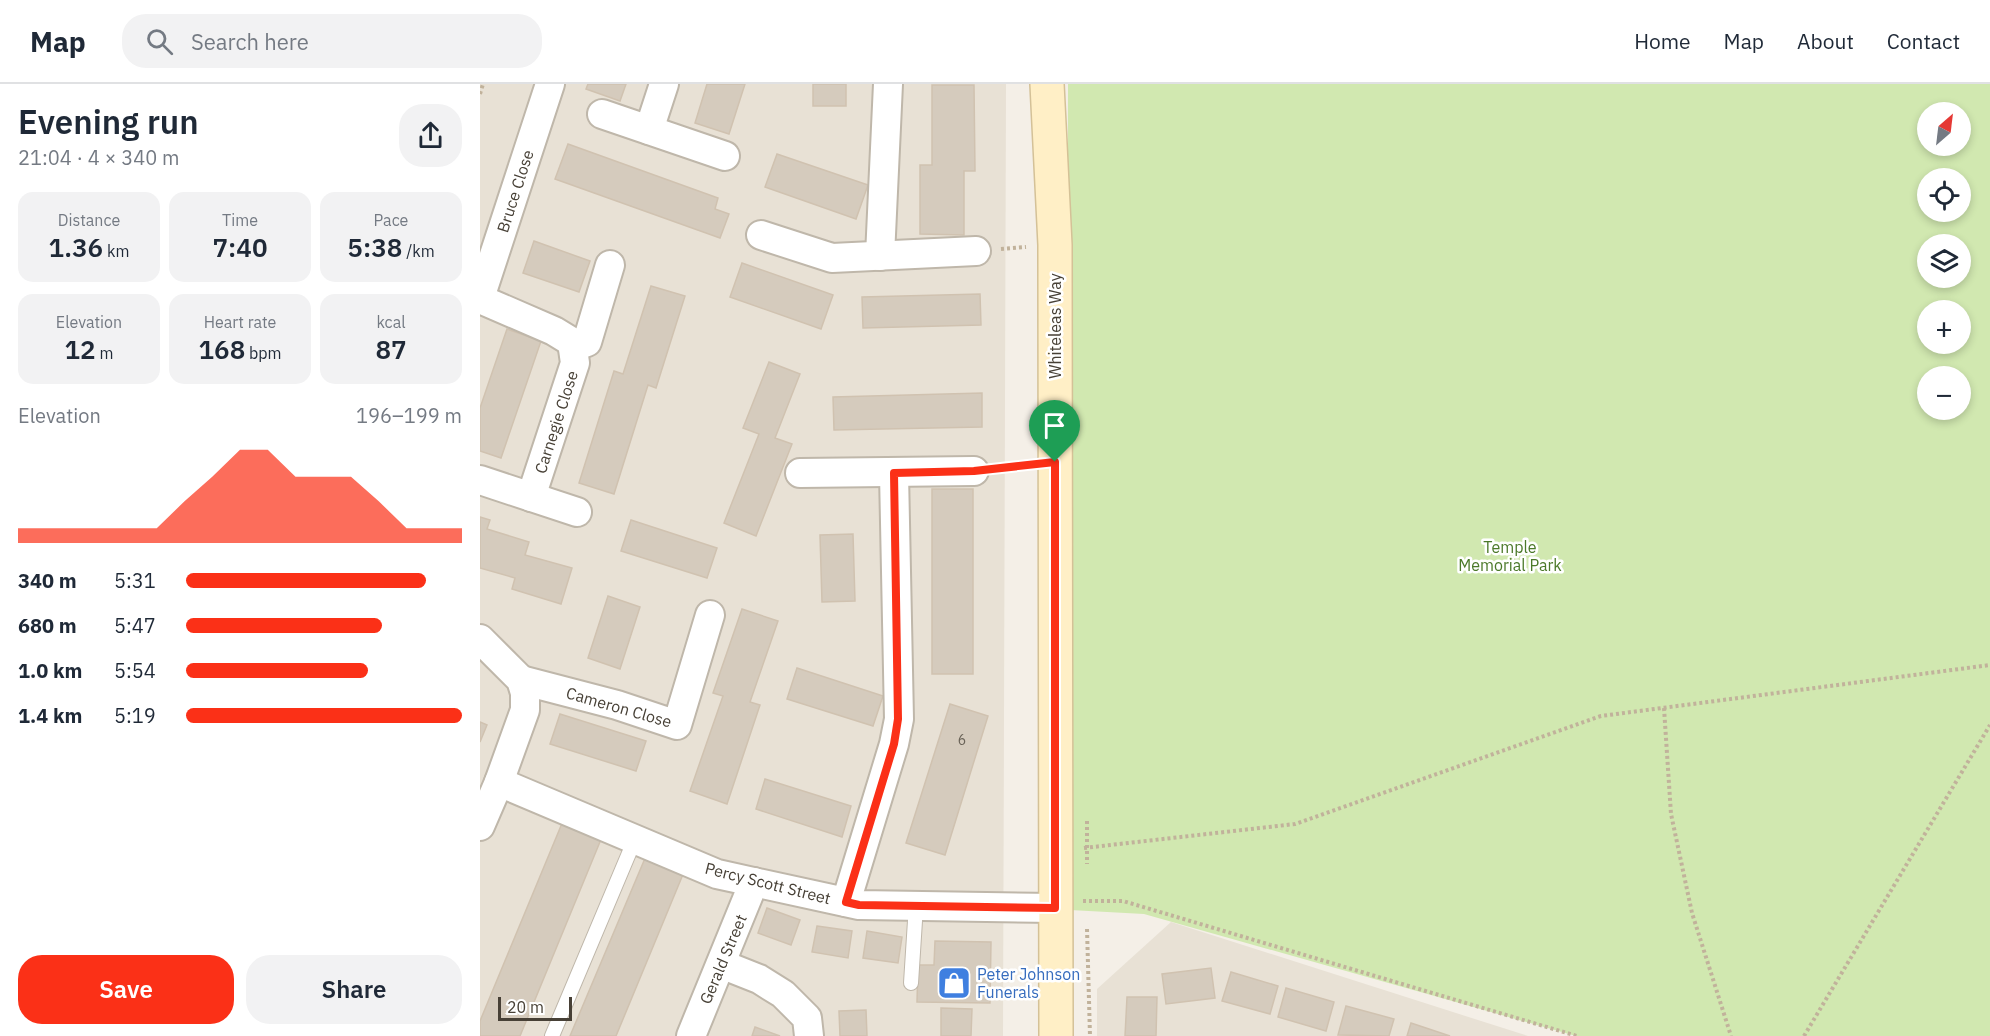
<!DOCTYPE html>
<meta charset="utf-8">
<style>
body{margin:0;font-family:"IBM Plex Sans",sans-serif;background:#f2f2f3;color:#1f2937;height:100vh;display:flex;flex-direction:column;font-size:22px;white-space:nowrap}
*{box-sizing:border-box;margin:0}
p{font-size:20px;color:#747a83}
.icon{flex:none;width:33px;height:33px;fill:none;stroke:currentColor;stroke-width:2;stroke-linecap:round;stroke-linejoin:round}
.map{position:relative;flex:1;overflow:hidden}
.drawer{display:flex;flex-direction:column;background:#fff;width:480px}
.drawer>*{flex:none}
.needle{width:39px;rotate:28deg}
.buttons{position:absolute;left:1437px;top:18px;display:grid;gap:12px}
.buttons a{display:grid;place-items:center;width:54px;height:54px;border-radius:50%;background:#fff;box-shadow:0 3px 9px #0003;font-size:30px}
.scale{position:absolute;left:18px;bottom:15px;width:74px;box-sizing:border-box;padding-left:6px;border:3px solid #474036;border-top:0;font-size:16px;line-height:21px;white-space:nowrap;color:#474036;-webkit-text-stroke:4px #fff;paint-order:stroke}
.pin{position:absolute;display:grid;place-items:center;width:51px;height:51px;color:#fff;margin:-62px -26px;border-radius:50% 50% 50% 0;rotate:-45deg;box-shadow:0 0 6px #0007}
.pin .icon{rotate:45deg}
.round{display:grid;place-items:center;flex:none;width:63px;height:63px;border-radius:24px;background:#f2f2f3}
.summary{display:flex;align-items:center;justify-content:space-between;height:102px;padding:0 18px}
h1{font-size:33px;font-weight:600;line-height:45px}
.stats{display:grid;grid-template-columns:repeat(3,1fr);gap:9px;height:102px;padding:6px 18px}
.stats div{display:grid;align-content:center;border-radius:15px;background:#f2f2f3;text-align:center}
.stats b{font-size:26px;font-weight:600}
.stats small{font-size:16px;font-weight:400}
.stats p{font-size:16px}
.chart{height:168px;padding:12px 18px}
.chart p{display:flex;justify-content:space-between}
.chart svg{width:100%;height:108px;margin-top:6px;fill:#fb3017;opacity:.7}
.cta{display:flex;gap:12px;margin-top:auto;padding:12px 18px}
.cta a{flex:1;height:69px;border-radius:24px;background:#fb3017;color:#fff;font-size:24px;font-weight:600;line-height:69px;text-align:center}
.cta a+a{background:#f2f2f3;color:#1f2937}
ul{padding:0 18px;list-style:none;font-size:20px}
li{display:grid;grid-template-columns:96px 72px 1fr;align-items:center;height:45px}
li i{height:15px;border-radius:8px;background:#fb3017}
header{display:flex;align-items:center;gap:36px;box-sizing:border-box;height:84px;padding:0 30px;background:#fff;border-bottom:2px solid #e0e1e3}
header strong{font-size:28px}
nav{display:flex;gap:33px;margin-inline-start:auto;font-size:21px}
.search{width:420px;height:54px;background:#f2f2f3;display:flex;align-items:center;gap:15px;box-sizing:border-box;padding:0 21px;border-radius:24px;color:#747a83;font-size:22px}
main{display:flex;flex:1;min-height:0}
.map>svg:first-child{display:block}
.residential{fill:#e8e1d5}
.green{fill:#d1e8b0;fill-rule:evenodd}
.building{fill:#d5cbbd;stroke:#d0c2b0;stroke-width:1.5}
.lines{fill:none;stroke-linecap:round;stroke-linejoin:round}
.service-casing{stroke:#bfb7aa;stroke-width:16}
.minor-casing{stroke:#bfb7aa;stroke-width:32}
.secondary-casing{stroke:#d4c197;stroke-width:36}
.path{stroke:#c1b29b;stroke-width:4;stroke-dasharray:3 3;stroke-linecap:butt}
.service{stroke:#fff;stroke-width:14}
.minor{stroke:#fff;stroke-width:28}
.secondary{stroke:#ffefc6;stroke-width:33}
.route-casing{stroke:#fff;stroke-width:12}
.route{stroke:#fb3017;stroke-width:8}
.labels{text-anchor:middle;stroke-width:5;stroke-linejoin:round;paint-order:stroke}
.number-label{font-size:14px;fill:#6a6358}
.street-label{font-size:16px;fill:#474036;stroke:#fff}
.park-label{font-size:16px;fill:#4b7929;stroke:#fff}
.shop-label{font-size:16px;fill:#366cbe;stroke:#fff;text-anchor:start}
</style>
<header>
<strong>Map</strong>
<div class="search"><svg class="icon" aria-label="search" viewBox="0 0 24 24"><circle cx="10" cy="10" r="6"/><path d="M15 15l6 6"/></svg>Search here</div>
<nav><a>Home</a><a>Map</a><a>About</a><a>Contact</a></nav>
</header>
<main>
<section class="drawer">
<div class="summary"><div><h1>Evening run</h1><p>21:04 · 4 × 340 m</p></div><a class="round"><svg class="icon" aria-label="share" viewBox="0 0 24 24"><path d="M12 15V3M7 8l5-5 5 5M5 13v7h14v-7"/></svg></a></div>
<div class="stats">
<div><p>Distance</p><b>1.36<small> km</small></b></div>
<div><p>Time</p><b>7:40</b></div>
<div><p>Pace</p><b>5:38<small> /km</small></b></div>
</div>
<div class="stats">
<div><p>Elevation</p><b>12<small> m</small></b></div>
<div><p>Heart rate</p><b>168<small> bpm</small></b></div>
<div><p>kcal</p><b>87</b></div>
</div>
<div class="chart"><p><span>Elevation</span>196–199 m</p>
<svg viewBox="0 0 160 44" preserveAspectRatio="none"><path d="M0 44V38L10 38L20 38L30 38L40 38L50 38L60 27L70 17L80 6L90 6L100 17L110 17L120 17L130 27L140 38L150 38L160 38V44z"/></svg>
</div>
<ul>
<li><b>340 m</b>5:31<i style="width:87%"></i></li>
<li><b>680 m</b>5:47<i style="width:71%"></i></li>
<li><b>1.0 km</b>5:54<i style="width:66%"></i></li>
<li><b>1.4 km</b>5:19<i style="width:100%"></i></li>
</ul>
<div class="cta"><a>Save</a><a>Share</a></div>
</section>
<div class="map">
<svg width="1510" height="952" viewBox="0 0 1510 952">
<rect width="100%" height="100%" fill="#f4efe7"/>
<g class="residential">
<path d="M0,0h526l-3,952h-523z"/>
<path d="M691,838l357,114h-431v-47z"/>
</g>
<path class="green" d="M588,0h922v952h-414l-432,-122 -74,-4 -3,-355zM1448,28h32v34h-32zM1448,94h32v34h-32zM1448,160h32v34h-32zM1448,226h32v34h-32zM1448,292h32v34h-32z"/>
<g class="building">
<path d="M108,0h38l-6,17 -34,-12z"/>
<path d="M227,0h38l-16,50 -34,-11z"/>
<rect x="333" y="0" width="33" height="22"/>
<path d="M452,1h42l1,86h-11v64l-44,-1v-69h12z"/>
<path d="M88,60l150,54 -3,11 14,5 -9,24 -165,-59z"/>
<path d="M297,70l91,31 -12,34 -91,-32z"/>
<path d="M54,157l56,20 -11,31 -56,-19z"/>
<path d="M262,179l91,32 -12,34 -91,-32z"/>
<path d="M171,202l34,10 -29,92 -8,-3 -34,109 -35,-11 35,-112 9,3z"/>
<path d="M500,210l1,31 -118,3 -1,-31z"/>
<path d="M27,245l34,12 -40,117 -21,-7v-43z"/>
<path d="M289,278l31,12 -25,64 17,6 -36,92 -32,-13 35,-89 -16,-6z"/>
<path d="M502,309v34l-148,3 -1,-33z"/>
<rect x="452" y="405" width="41" height="185"/>
<path d="M0,433l10,3 -3,9 42,13 -4,13 47,13 -11,36 -49,-15 3,-11 -35,-10z"/>
<path d="M151,436l86,28 -10,30 -86,-27z"/>
<path d="M373,450l2,67 -33,1 -2,-67z"/>
<path d="M128,512l32,11 -20,62 -32,-11z"/>
<path d="M262,525l36,12 -28,81 10,3 -33,99 -37,-13 33,-95 -10,-3z"/>
<path d="M317,584l86,28 -10,30 -86,-27z"/>
<path d="M470,620l38,12 -43,139 -39,-12z"/>
<path d="M80,630l86,27 -10,30 -86,-27z"/>
<path d="M0,638l7,3 -7,17z"/>
<path d="M285,695l86,27 -9,31 -86,-28z"/>
<path d="M83,737l39,16 -82,199h-40v-15z"/>
<path d="M166,772l38,16 -68,164h-46z"/>
<path d="M287,824l33,12 -9,25 -33,-12z"/>
<path d="M337,842l35,5 -4,27 -36,-6z"/>
<path d="M387,847l35,6 -4,26 -35,-5z"/>
<path d="M455,857l56,1 -1,61 -73,-1 1,-37h16z"/>
<path d="M731,884l4,30 -49,6 -4,-30z"/>
<path d="M751,888l47,14 -8,28 -48,-13z"/>
<path d="M806,904l48,14 -8,29 -48,-14z"/>
<path d="M647,913h30l-1,39h-31z"/>
<path d="M866,922l48,13 -5,17 -51,-1z"/>
<path d="M461,924l31,1 -1,27h-30z"/>
<path d="M386,926l1,26h-27l-1,-25z"/>
<path d="M931,939l39,13h-43z"/>
<path d="M275,943l25,9h-28z"/>
</g>
<g class="lines">
<defs>
<g id="service">
<path d="M431,899l5,-78"/>
<path d="M72,952l83,-197"/>
</g>
<g id="minor">
<path d="M122,30l123,42"/>
<path d="M169,46l15,-46"/>
<path d="M281,151l71,23 144,-7"/>
<path d="M400,172l8,-172"/>
<path d="M0,214l70,-214"/>
<path d="M0,215l74,32 18,11 3,21 -44,134"/>
<path d="M93,263l14,-5 23,-77"/>
<path d="M320,389l174,-2"/>
<path d="M0,396l97,32"/>
<path d="M0,555l41,41 4,13v17l-26,72 -19,44"/>
<path d="M41,596l96,25 60,20 33,-110"/>
<path d="M19,698l218,92 142,31 196,3"/>
<path d="M366,818l48,-158 5,-25 -5,-246"/>
<path d="M241,880l38,15 24,15 24,24 2,18"/>
<path d="M211,952l63,-154"/>
</g>
<path id="secondary" d="M567,0l8,161 1,791"/>
</defs>
<use href="#service" class="service-casing"/>
<use href="#minor" class="minor-casing"/>
<use href="#secondary" class="secondary-casing"/>
<g class="path">
<path d="M0,10l3,-10"/>
<path d="M521,165l25,-2"/>
<path d="M519,385l28,-4"/>
<path d="M1184,624l7,106 21,99 39,123"/>
<path d="M607,737v43"/>
<path d="M604,764l211,-24 306,-108 389,-51"/>
<path d="M603,817h40l454,135"/>
<path d="M607,845l3,107"/>
<path d="M1324,952l186,-311"/>
</g>
<use href="#service" class="service"/>
<use href="#minor" class="minor"/>
<use href="#secondary" class="secondary"/>
</g>
<g class="lines">
<defs>
<path id="route" d="M575,378v446l-196,-3 -13,-3 48,-158 4,-25 -4,-246 80,-2z"/>
</defs>
<use href="#route" class="route-casing"/>
<use href="#route" class="route"/>
</g>
<defs>
<symbol id="shop-square" viewBox="-11 -11 22 22"><rect x="-9" y="-9" width="18" height="18" rx="4" fill="#3f7fe0" stroke="#fff"/><path d="M-5-2.5h2.3a2.7 3.5 0 0 1 5.4 0H5L5.5 6h-11ZM-1.5-2.5h3a1.5 2.3 0 0 0-3 0Z" fill="#fff"/></symbol>
</defs>
<g fill-rule="evenodd">
<use href="#shop-square" x="455" y="880" width="38" height="38"/>
</g>
<g class="labels">
<g class="number-label">
<text x="482" y="661">6</text>
</g>
<g class="street-label">
<text transform="translate(35 107) rotate(-72)" y="6">Bruce Close</text>
<text transform="translate(575 242) rotate(-90)" y="6">Whiteleas Way</text>
<text transform="translate(76 338) rotate(-72)" y="6">Carnegie Close</text>
<text transform="translate(139 623) rotate(16)" y="6">Cameron Close</text>
<text transform="translate(288 799) rotate(14)" y="6">Percy Scott Street</text>
<text transform="translate(243 875) rotate(-67)" y="6">Gerald Street</text>
</g>
<g class="park-label">
<text x="1030" y="469">Temple<tspan x="1030" dy="18">Memorial Park</tspan></text>
</g>
<g class="shop-label">
<text x="497" y="896">Peter Johnson<tspan x="497" dy="18">Funerals</tspan></text>
</g>
</g>
</svg>
<div class="buttons">
<a><svg class="needle" viewBox="-14 -14 28 28"><path d="M0-13l5 13h-10z" fill="#e53935"/><path d="M0 13l5-13h-10z" fill="#747a83"/></svg></a>
<a><svg class="icon" aria-label="locate" viewBox="0 0 24 24"><circle cx="12" cy="12" r="6"/><path d="M12 2v4M12 18v4M2 12h4M18 12h4"/></svg></a>
<a><svg class="icon" aria-label="layers" viewBox="0 0 24 24"><path d="M12 4l9 5-9 5-9-5zM3 14l9 5 9-5"/></svg></a>
<a>+</a>
<a>−</a>
</div>
<div class="scale">20 m</div>
<div class="pin" style="left:575px;top:378px;background:#1e9e55"><svg class="icon" aria-label="arrive" viewBox="0 0 24 24"><path d="M6 21V4h12l-3 4 3 4H6"/></svg></div>
</div>
</main>
